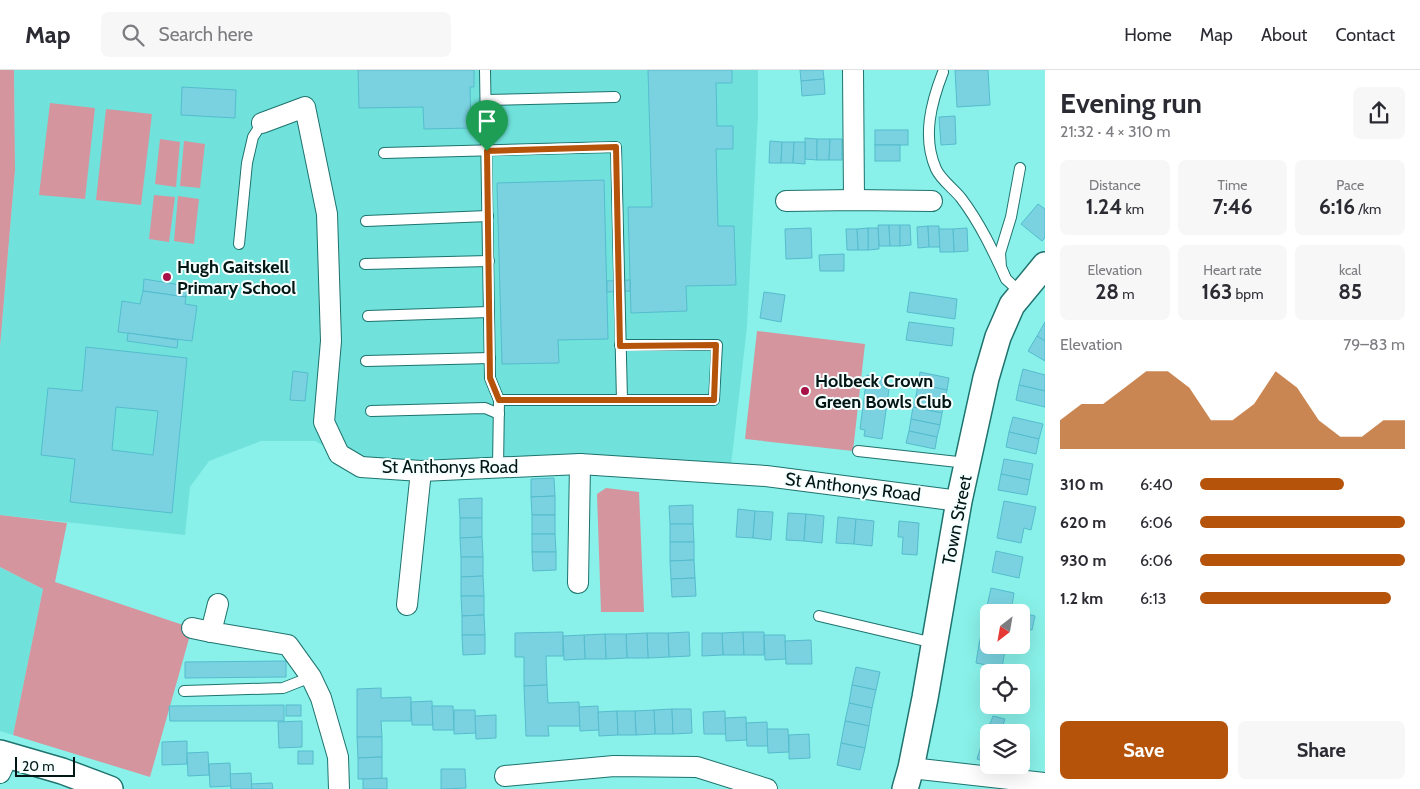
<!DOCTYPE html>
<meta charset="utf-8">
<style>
body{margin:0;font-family:Cabin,sans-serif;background:#f7f7f7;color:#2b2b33;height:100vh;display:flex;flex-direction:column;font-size:19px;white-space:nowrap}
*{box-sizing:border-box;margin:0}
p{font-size:16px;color:#7c7c81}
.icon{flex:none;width:28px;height:28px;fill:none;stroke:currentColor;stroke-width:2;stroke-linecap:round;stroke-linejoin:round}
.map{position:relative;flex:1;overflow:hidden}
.drawer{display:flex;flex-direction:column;background:#fff;width:375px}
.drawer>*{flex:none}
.needle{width:32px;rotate:211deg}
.controls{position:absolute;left:980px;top:534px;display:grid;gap:10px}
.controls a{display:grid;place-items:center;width:50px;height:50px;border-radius:8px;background:#fff;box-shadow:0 5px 20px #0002;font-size:25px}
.scale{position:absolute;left:15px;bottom:12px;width:60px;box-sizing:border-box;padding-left:5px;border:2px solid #011615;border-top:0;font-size:14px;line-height:18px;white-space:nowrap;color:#011615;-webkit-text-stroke:4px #f5fffe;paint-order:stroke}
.pin{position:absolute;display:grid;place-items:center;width:42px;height:42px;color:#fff;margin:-51px -21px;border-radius:50% 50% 50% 0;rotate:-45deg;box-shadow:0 0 5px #0007}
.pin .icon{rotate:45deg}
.round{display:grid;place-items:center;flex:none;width:52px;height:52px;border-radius:8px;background:#f7f7f7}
.overview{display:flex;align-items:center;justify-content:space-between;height:85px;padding:0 15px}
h1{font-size:28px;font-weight:700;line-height:38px}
.metrics{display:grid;grid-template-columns:repeat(3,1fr);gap:8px;height:85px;padding:5px 15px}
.metrics div{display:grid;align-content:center;border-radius:8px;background:#f7f7f7;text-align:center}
.metrics b{font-size:21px;font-weight:700}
.metrics small{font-size:14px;font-weight:400}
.metrics p{font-size:14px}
.chart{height:140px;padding:10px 15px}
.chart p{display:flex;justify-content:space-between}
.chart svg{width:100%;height:90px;margin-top:5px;fill:#b45309;opacity:.7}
.action{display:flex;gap:10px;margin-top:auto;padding:10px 15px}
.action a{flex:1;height:58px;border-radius:8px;background:#b45309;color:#fff;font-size:20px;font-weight:700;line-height:58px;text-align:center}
.action a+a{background:#f7f7f7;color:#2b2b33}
ul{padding:0 15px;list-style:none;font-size:16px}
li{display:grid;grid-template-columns:80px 60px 1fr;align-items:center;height:38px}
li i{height:12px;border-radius:6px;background:#b45309}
header{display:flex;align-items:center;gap:30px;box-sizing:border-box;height:70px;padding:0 25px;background:#fff;border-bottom:1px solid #e1e1e2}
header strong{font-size:24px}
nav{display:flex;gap:28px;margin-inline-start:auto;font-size:18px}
.search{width:350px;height:45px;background:#f7f7f7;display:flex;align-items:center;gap:12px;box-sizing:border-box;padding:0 18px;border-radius:8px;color:#7c7c81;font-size:19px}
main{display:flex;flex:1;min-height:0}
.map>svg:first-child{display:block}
.built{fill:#70e2db}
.green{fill:#d4959f}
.building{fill:#7ad2e0;stroke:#55bccd;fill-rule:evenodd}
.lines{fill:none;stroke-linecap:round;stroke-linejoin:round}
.service-casing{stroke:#1e736e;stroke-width:12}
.minor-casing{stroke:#1e736e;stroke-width:22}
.tertiary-casing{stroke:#1e736e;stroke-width:28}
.service{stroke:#fff;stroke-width:10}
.minor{stroke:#fff;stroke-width:20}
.tertiary{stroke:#fff;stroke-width:25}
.route-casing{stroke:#fff;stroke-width:10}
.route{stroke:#b45309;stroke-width:6}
.poi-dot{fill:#a71145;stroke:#f5fffe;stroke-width:2}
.labels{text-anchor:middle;stroke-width:4;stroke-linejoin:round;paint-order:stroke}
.poi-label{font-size:18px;font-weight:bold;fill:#011615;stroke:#f5fffe;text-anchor:start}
.street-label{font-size:18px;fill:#011615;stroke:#f5fffe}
</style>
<header>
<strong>Map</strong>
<div class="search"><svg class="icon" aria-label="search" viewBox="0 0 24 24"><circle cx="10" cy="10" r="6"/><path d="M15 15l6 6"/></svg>Search here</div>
<nav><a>Home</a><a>Map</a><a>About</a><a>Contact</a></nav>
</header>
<main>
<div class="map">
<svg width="1045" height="719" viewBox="0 0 1045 719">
<rect width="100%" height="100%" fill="#89f1e9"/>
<g class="built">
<path d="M14,0h744v45l-11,212 -17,147 -309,-3 -82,-17 -24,-13h-54l-52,20 -19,26 -5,48 -185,-20v-168l15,-177z"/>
<path d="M0,497l43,22 -30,146 -13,-4z"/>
</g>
<g class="green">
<path d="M0,0h14l1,100 -15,177z"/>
<path d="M50,33l45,5 -10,91 -46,-4z"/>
<path d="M106,39l46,5 -11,91 -45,-5z"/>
<path d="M160,69l20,3 -4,45 -21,-3z"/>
<path d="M184,71l21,3 -5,44 -20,-2z"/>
<path d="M154,125l21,2 -6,45 -20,-3z"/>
<path d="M178,126l21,3 -5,45 -20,-3z"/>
<path d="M757,261l108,13 -12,107 -108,-12z"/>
<path d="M606,418l33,4 5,120h-43l-4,-118z"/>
<path d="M0,445l67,8 -12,59 137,46 -42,149 -137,-42 30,-146 -43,-22z"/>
</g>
<g class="building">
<path d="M358,0h116v17h-4l1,41 -47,1 -1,-22 -64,1z"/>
<path d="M648,0h84v13h-16l1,43h16v23h-17l2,77h16l2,59 -50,1 1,25 -56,2 -3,-106h24z"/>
<path d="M800,0h23l1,9 -23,2z"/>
<path d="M955,0h33l2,35 -33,2z"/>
<path d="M824,9l1,15 -23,2 -1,-15z"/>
<path d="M182,17l54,3 -1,28 -54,-3z"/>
<path d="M955,46l1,28 -15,1 -2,-28z"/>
<rect x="875" y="60" width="33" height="15"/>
<path d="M805,68l12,1v21l-12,-1z"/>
<path d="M817,69h13l-1,21h-12z"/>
<path d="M830,69h12v21h-13z"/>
<path d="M770,71l12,1 -1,21h-12z"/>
<path d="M782,72h12l-1,21h-12z"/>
<path d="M794,72h11v22l-12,-1z"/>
<rect x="875" y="75" width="25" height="16"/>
<path d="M604,110l4,159 -50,1 1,23 -57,1 -5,-181z"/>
<path d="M1038,134l7,5v29l-3,3 -21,-17z"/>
<path d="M878,155h11l1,21h-11z"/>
<path d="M889,155h11v21h-10z"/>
<path d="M900,155h10l1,20 -11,1z"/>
<path d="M928,156l1,21 -11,1 -1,-21z"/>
<path d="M928,156h11l1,21h-11z"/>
<path d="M811,158l1,30 -26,1 -1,-30z"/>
<path d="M868,158h10l1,21 -11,1z"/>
<path d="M868,158v22h-10l-1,-21z"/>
<path d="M967,158l1,23 -14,1 -1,-23z"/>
<path d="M846,159h11l1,21h-11z"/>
<path d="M939,159h14l1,23h-14z"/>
<path d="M844,184v17h-24l-1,-16z"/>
<path d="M144,209l43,7 -1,11 -43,-6z"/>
<path d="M630,210v11l-23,1v-11z"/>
<path d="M143,221l43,6 -1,7 12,2 -5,35 -74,-9 4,-31 18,3z"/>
<path d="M764,222l21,3 -4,27 -21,-4z"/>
<path d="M910,222l47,7 -2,20 -48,-7z"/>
<path d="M909,252l45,6 -2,18 -46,-6z"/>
<path d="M1045,252v19l-8,-5z"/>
<path d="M128,263l50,7 -1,8 -50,-7z"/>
<path d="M1037,266l8,5v20l-17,-10z"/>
<path d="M86,277l101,11 -15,155 -102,-11 5,-43 -34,-4 7,-67 34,3zM116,337l42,4 -5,44 -41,-5z"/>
<path d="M1023,299l22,6v16l-26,-6z"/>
<path d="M293,301l15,2 -3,28 -15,-1z"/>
<path d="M920,302l29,6 -2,12 -29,-6z"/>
<path d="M867,305l19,3 -2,10 5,1 -7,50 -18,-3 1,-6 -5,-1z"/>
<path d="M918,314l29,6 -3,12 -28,-6z"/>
<path d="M1019,315l26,6v16l-29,-7z"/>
<path d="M916,326l28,6 -2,11 -29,-6z"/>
<path d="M913,337l29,6 -2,12 -29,-6z"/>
<path d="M1013,347l30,7 -4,15 -30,-7z"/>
<path d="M911,349l29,6 -3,12 -28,-6z"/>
<path d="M909,361l28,6 -2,12 -29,-6z"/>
<path d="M1009,362l30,7 -3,15 -30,-7z"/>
<path d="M1004,389l29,5 -3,16 -29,-6z"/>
<path d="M1001,404l29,6 -3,15 -29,-5z"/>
<path d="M554,408l1,18 -24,1v-18z"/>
<path d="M555,426v19h-23l-1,-18z"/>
<path d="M482,428v20h-22l-1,-19z"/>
<path d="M1004,431l32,6 -5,23 -7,-2 -3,15 -24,-5z"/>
<path d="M693,435v19h-23l-1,-18z"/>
<path d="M738,439l17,2 -2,27 -17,-1z"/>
<path d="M755,441l18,1 -2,28 -18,-2z"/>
<path d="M788,443l18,1 -2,27 -18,-1z"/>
<path d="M806,444l18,2 -2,27 -18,-2z"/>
<rect x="532" y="445" width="23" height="19"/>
<path d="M838,447l18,2 -2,25 -18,-1z"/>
<path d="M460,448h22v19l-22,1z"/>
<path d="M856,449l18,2 -2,25 -18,-2z"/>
<path d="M899,451l20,2 -2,32 -15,-1 1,-17h-5z"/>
<path d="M670,454h23l1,18h-24z"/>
<path d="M532,464h23l1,18h-24z"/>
<path d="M482,467l1,20h-22l-1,-19z"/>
<path d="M670,472h24v18l-24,1z"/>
<path d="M996,481l27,6 -4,21 -27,-6z"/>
<path d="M532,482h24v18l-23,1z"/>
<path d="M461,487h22v19l-22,1z"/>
<path d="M694,490l1,18 -24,1 -1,-18z"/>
<path d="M483,506l1,20h-23v-19z"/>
<path d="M695,508l1,18 -24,1 -1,-18z"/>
<path d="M991,518l23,5 -3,19h-22v9l-5,-1z"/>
<path d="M461,526h23v19l-22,1z"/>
<path d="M1023,543l12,3 -3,14 -11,-2z"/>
<path d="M484,545l1,20h-23v-19z"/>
<path d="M983,556l6,1v18h17l-1,5 -26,-6z"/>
<path d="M563,562v24h-17l1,29 -23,1v-29h-9v-24z"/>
<path d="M689,562l1,24 -21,1 -1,-24z"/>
<path d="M743,562l1,23h-21l-1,-22z"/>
<path d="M743,562h21v23h-20z"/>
<path d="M647,563h21l1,24 -21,1z"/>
<path d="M647,563l1,25h-21l-1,-24z"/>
<path d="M702,563h20l1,22 -21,1z"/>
<path d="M605,564h21l1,24 -21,1z"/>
<path d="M605,564l1,25h-21l-1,-24z"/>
<path d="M462,565h23v19l-22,1z"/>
<path d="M584,565l1,24 -21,1 -1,-24z"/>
<path d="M764,565h21l1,24 -21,1z"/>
<path d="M811,570l1,24h-26l-1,-23z"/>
<path d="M979,574l26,6 -3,18 -26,-5z"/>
<path d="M286,591v16l-101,1v-16z"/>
<path d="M856,597l24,5 -4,18 -24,-5z"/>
<path d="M547,615l1,18 31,-1 1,24h-32l1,10h-23l-2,-50z"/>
<path d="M852,615l24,5 -4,18 -23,-5z"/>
<path d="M381,618v10l30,-1v24h-30l1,16h-25v-48z"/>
<path d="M432,631l1,24h-21l-1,-23z"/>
<path d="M849,633l23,5 -3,18 -24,-5z"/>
<path d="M284,635v16h-114l-1,-15z"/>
<rect x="286" y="635" width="15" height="11"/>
<path d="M432,636h21l1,24h-21z"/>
<path d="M598,636l1,24 -19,1 -1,-24z"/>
<path d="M672,639l1,25h-18l-1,-24z"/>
<path d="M672,639h19l1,24 -19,1z"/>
<path d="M454,640h21l1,23 -22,1z"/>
<path d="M654,640l1,24 -19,1 -1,-24z"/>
<path d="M617,641l1,24 -19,1 -1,-24z"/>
<path d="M617,641h18l1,24h-18z"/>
<path d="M725,641l1,23h-22l-1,-22z"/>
<path d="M496,645v23l-20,1 -1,-23z"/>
<path d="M993,646l12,3 -3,9 13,4h-26v31l-12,-4 11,-35h2z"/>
<path d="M746,647l1,23 -21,1 -1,-23z"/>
<path d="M302,651v26l-23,1 -1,-26z"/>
<path d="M845,651l24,5 -4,22 -24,-5z"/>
<path d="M767,652l1,24h-21l-1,-23z"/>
<path d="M767,659h21l1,23 -21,1z"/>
<path d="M809,664l1,24 -21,1v-24z"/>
<path d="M357,667h25v20l-24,1z"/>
<path d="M187,671v23l-25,1v-23z"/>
<path d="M841,673l24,5 -5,22 -23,-5z"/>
<rect x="298" y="681" width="15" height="13"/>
<path d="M208,682l1,23 -21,1 -1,-23z"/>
<path d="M382,687v22h-24v-21z"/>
<path d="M230,693l1,23 -21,1 -1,-23z"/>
<path d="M441,699h24l1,19 -25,1z"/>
<path d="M251,703l1,16h-21l-1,-15z"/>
<path d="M387,708v11h-24v-10z"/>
<path d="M272,713l1,6h-21l-1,-5z"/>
</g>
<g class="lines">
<defs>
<g id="service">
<path d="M485,0l5,308 9,22"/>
<path d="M943,2c-12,31 -21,65 -7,97 5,11 18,20 25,29 19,25 32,53 45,81"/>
<path d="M486,30l129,-3"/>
<path d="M384,83l232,-6 6,253"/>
<path d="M1020,98l-9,49 -11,36 1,14 5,12 15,14"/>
<path d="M366,151l122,-5"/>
<path d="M239,174l8,-81 6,-26 9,-14"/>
<path d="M365,194l124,-3"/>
<path d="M368,246l121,-4"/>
<path d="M366,291l124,-3"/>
<path d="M371,341l114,-3 14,6"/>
<path d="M858,381l109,12"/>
<path d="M498,398l1,-68h215l3,-55h-97"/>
<path d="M819,546l115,27"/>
<path d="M184,621l99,-3 28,-11"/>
</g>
<g id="minor">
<path d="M853,0l1,130"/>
<path d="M262,53l43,-16 22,107 4,127 -7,81 15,32 22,13 60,4 159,-7 186,12 193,25"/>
<path d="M786,131l68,-1 78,1"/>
<path d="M578,513l2,-119"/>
<path d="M218,534l-7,28 77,13 23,32 10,21 17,59 1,32"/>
<path d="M407,535l14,-134"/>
<path d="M192,558l19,4"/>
<path d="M911,698l134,15"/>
<path d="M0,703l8,-17"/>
<path d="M505,706l109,-10 83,1 70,22"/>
</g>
<g id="tertiary">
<path d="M0,683l62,18 48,18"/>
<path d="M905,719l6,-21 14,-70 34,-197 27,-123 12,-41 14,-32 33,-40"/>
</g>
</defs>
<use href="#service" class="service-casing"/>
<use href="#minor" class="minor-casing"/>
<use href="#tertiary" class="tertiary-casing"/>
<use href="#service" class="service"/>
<use href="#minor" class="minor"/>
<use href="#tertiary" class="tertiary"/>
</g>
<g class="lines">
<defs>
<path id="route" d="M616,77l4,199 96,-1 -2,55h-215l-9,-22 -3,-227z"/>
</defs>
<use href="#route" class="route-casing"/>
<use href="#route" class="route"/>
</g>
<g class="poi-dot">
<circle cx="167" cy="207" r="5"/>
<circle cx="805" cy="321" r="5"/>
</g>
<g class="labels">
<g class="poi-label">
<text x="177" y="203">Hugh Gaitskell<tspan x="177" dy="21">Primary School</tspan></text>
<text x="815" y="317">Holbeck Crown<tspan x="815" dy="21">Green Bowls Club</tspan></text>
</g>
<g class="street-label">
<text x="450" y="403">St Anthonys Road</text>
<text transform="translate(853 417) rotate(7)" y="6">St Anthonys Road</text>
<text transform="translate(957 450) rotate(-79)" y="6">Town Street</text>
</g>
</g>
</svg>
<div class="controls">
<a><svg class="needle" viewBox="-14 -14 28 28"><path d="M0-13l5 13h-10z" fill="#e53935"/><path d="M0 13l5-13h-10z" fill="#7c7c81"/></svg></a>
<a><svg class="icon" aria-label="locate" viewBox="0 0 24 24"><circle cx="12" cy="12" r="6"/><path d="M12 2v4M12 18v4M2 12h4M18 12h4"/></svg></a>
<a><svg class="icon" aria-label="layers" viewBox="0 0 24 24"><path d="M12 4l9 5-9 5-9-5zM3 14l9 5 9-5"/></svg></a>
</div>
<div class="scale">20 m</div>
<div class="pin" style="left:487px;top:81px;background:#1e9e55"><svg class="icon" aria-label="arrive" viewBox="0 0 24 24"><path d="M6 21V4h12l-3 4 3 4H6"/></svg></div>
</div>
<section class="drawer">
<div class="overview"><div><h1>Evening run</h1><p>21:32 · 4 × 310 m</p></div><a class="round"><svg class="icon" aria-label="share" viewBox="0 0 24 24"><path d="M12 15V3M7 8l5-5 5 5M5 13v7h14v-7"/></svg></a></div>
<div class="metrics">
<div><p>Distance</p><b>1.24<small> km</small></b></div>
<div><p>Time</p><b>7:46</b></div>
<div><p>Pace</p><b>6:16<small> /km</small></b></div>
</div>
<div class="metrics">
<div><p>Elevation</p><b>28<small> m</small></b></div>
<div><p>Heart rate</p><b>163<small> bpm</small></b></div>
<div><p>kcal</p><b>85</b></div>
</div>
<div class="chart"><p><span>Elevation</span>79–83 m</p>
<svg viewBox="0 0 160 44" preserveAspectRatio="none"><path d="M0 44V30L10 22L20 22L30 14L40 6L50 6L60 14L70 30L80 30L90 22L100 6L110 14L120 30L130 38L140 38L150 30L160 30V44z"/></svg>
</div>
<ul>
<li><b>310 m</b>6:40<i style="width:70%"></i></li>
<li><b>620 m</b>6:06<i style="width:100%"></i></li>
<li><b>930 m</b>6:06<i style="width:100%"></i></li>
<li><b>1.2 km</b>6:13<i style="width:93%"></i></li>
</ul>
<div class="action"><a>Save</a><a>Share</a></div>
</section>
</main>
